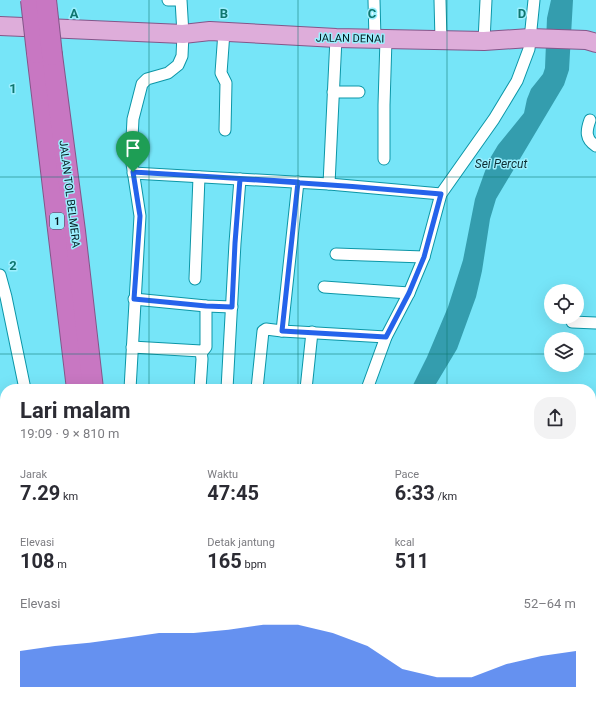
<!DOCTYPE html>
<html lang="id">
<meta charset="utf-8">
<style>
body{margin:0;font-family:Roboto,sans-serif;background:#f2f2f3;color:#2b2b33;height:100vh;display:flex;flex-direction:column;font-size:15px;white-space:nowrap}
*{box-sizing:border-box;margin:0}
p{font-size:13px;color:#7c7c81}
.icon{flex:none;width:22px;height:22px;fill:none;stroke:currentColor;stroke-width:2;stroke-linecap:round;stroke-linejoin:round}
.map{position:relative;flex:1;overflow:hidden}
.side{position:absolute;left:0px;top:384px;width:596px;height:324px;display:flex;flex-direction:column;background:#fff;border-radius:16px 16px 0 0;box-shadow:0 4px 16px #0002}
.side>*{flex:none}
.controls{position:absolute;left:544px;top:284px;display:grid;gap:8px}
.controls a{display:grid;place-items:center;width:40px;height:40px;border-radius:50%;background:#fff;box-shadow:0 4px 16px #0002;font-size:20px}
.pin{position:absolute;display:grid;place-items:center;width:34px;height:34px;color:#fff;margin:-41px -17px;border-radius:50% 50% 50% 0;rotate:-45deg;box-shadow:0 0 4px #0007}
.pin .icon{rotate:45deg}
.round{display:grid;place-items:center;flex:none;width:42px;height:42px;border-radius:16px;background:#f2f2f3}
.headline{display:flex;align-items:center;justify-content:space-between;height:68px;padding:0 20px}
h1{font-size:22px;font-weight:700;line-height:30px}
.metrics{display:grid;grid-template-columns:repeat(3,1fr);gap:6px;height:68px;padding:4px 20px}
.metrics div{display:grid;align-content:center}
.metrics b{font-size:20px;font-weight:700}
.metrics small{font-size:11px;font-weight:400}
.metrics p{font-size:11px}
.chart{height:112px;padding:8px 20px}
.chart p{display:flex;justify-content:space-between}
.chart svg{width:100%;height:72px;margin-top:4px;fill:#2563eb;opacity:.7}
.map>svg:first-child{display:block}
.water{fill:#349dae}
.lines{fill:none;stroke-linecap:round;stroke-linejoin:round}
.street-casing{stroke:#0c96a7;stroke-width:13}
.primary-casing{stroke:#835689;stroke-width:20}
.highway-casing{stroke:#835689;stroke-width:22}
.street{stroke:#fff;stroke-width:11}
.primary{stroke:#deadda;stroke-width:18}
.highway{stroke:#c877c2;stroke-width:20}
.highway-bridge-casing{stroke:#835689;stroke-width:22;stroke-linecap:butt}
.highway-bridge{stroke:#c877c2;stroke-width:20}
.route-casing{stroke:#fff;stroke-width:8}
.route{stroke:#2563eb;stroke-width:5}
.grid{fill:none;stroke:#0f766e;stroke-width:1;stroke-opacity:0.55}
.labels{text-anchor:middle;stroke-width:3;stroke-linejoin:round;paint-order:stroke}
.shield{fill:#9beffe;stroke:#305a61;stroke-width:1}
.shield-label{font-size:10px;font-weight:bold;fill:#021a1e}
.street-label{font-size:11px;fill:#021a1e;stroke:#9beffe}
.water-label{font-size:12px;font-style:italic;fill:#0e2e33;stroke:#9beffe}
.grid-label{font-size:13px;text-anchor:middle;font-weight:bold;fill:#0f766e;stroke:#9beffe;stroke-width:3;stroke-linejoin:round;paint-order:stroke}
</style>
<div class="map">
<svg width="596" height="708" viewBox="0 0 596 708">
<rect width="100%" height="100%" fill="#76e5f8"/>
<path class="water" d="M551,0h22l-4,70 -5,15 -68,114 -6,20 -8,52 -6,26 -19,52 -24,40h-22l16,-32 21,-50 15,-47 12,-61 14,-39 9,-15 26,-32 3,-14 4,-10 12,-15 2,-6 2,-50z"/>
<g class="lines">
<defs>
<g id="street">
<path d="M168,0h12"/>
<path d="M374,0l1,39"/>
<path d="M440,0l1,40"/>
<path d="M224,32l-3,41 5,10 -1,47"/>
<path d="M484,41l2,-41"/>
<path d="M333,92h26"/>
<path d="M590,120c-4,11 -5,19 6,26"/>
<path d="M384,159v-54l2,-66"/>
<path d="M133,173l196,11 112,10"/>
<path d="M298,182l-16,149 104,6"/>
<path d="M329,184l7,-146"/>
<path d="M336,254l88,3"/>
<path d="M0,275l6,22 19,92"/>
<path d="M195,279l4,-102"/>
<path d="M324,287l85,6"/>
<path d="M134,299l72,7 26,1"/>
<path d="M572,322l24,1"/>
<path d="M132,347l69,4 1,8 -2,30"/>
<path d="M202,352l4,-5v-41"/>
<path d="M130,389l10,-173 -9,-59 2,-38 9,-35 5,-5 21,-6 10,-8 4,-9 1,-22 -2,-34"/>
<path d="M227,389l8,-146 5,-64"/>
<path d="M257,389l6,-58 3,-2 16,2"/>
<path d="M306,389l6,-57"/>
<path d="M367,389l19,-52 23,-44 15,-36 17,-63 53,-75 23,-38 12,-32 5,-49"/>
<path d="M591,427h5"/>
<path d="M0,490h5"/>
<path d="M591,494h5"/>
<path d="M0,582l5,-3"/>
<path d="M0,612l5,-7"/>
<path d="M591,624h5"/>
<path d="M83,703l1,5"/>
<path d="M241,708v-5"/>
<path d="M579,708v-5"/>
</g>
<g id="primary">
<path d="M0,26l183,8 27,-3 126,7 148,3 46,-3 56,2 10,3"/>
<path d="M591,536l5,-7"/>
<path d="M463,708l4,-5"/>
</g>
<g id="highway">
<path d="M37,53l40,336"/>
<path d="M52,55l23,176 18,158"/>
<path d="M114,703v5"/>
<path d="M129,703l1,5"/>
</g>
</defs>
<use href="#street" class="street-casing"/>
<use href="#primary" class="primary-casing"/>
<use href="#highway" class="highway-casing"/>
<use href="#street" class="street"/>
<use href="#primary" class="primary"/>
<use href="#highway" class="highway"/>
<defs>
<g id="highway-bridge">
<path d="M31,0l6,53"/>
<path d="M46,0l6,55"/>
</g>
</defs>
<use href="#highway-bridge" class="highway-bridge-casing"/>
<use href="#highway-bridge" class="highway-bridge"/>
</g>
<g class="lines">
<defs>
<path id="route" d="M133,172l165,10 -16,149 104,6 23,-44 15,-36 17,-63c-67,-6 -134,-11 -201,-15l-5,64 -3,64 -26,-1 -72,-7 6,-83 -7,-44"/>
</defs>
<use href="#route" class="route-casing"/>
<use href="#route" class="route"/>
</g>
<path class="grid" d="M149,0v389M298,0v389M447,0v389M0,177h596M0,354h551M577,354h19M0,531h5M591,531h5M149,703v5M298,703v5M447,703v5"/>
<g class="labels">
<rect class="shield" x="50" y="213" width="14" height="16" rx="3"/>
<g class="shield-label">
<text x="57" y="225">1</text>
</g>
<g class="street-label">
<text transform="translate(350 38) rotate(1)" y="4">JALAN DENAI</text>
<text transform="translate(70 194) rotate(83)" y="4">JALAN TOL BELMERA</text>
</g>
<g class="water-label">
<text x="501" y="168">Sei Percut</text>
</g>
</g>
<g class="grid-label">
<text x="74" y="18">A</text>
<text x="224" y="18">B</text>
<text x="372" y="18">C</text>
<text x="522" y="18">D</text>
<text x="13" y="93">1</text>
<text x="13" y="270">2</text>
</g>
</svg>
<div class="controls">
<a><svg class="icon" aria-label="locate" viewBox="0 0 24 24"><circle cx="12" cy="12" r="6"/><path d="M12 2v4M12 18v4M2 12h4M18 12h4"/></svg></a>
<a><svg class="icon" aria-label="layers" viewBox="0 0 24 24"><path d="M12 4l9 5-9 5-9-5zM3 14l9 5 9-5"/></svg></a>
</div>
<div class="pin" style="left:133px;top:172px;background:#1e9e55"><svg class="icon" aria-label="arrive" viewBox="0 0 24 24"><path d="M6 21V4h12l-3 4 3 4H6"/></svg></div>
<section class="side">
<div class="headline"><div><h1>Lari malam</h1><p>19:09 · 9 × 810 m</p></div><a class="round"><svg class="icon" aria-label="share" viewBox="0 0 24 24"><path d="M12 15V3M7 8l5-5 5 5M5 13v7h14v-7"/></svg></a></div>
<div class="metrics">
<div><p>Jarak</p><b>7.29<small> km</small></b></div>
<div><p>Waktu</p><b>47:45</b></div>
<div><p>Pace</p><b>6:33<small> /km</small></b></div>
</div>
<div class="metrics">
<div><p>Elevasi</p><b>108<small> m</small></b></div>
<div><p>Detak jantung</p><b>165<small> bpm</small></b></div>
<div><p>kcal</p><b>511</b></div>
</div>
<div class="chart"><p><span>Elevasi</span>52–64 m</p>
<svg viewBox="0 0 160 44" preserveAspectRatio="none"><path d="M0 44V22L10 19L20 17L30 14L40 11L50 11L60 9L70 6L80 6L90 11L100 19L110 33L120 38L130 38L140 30L150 25L160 22V44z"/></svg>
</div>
</section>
</div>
